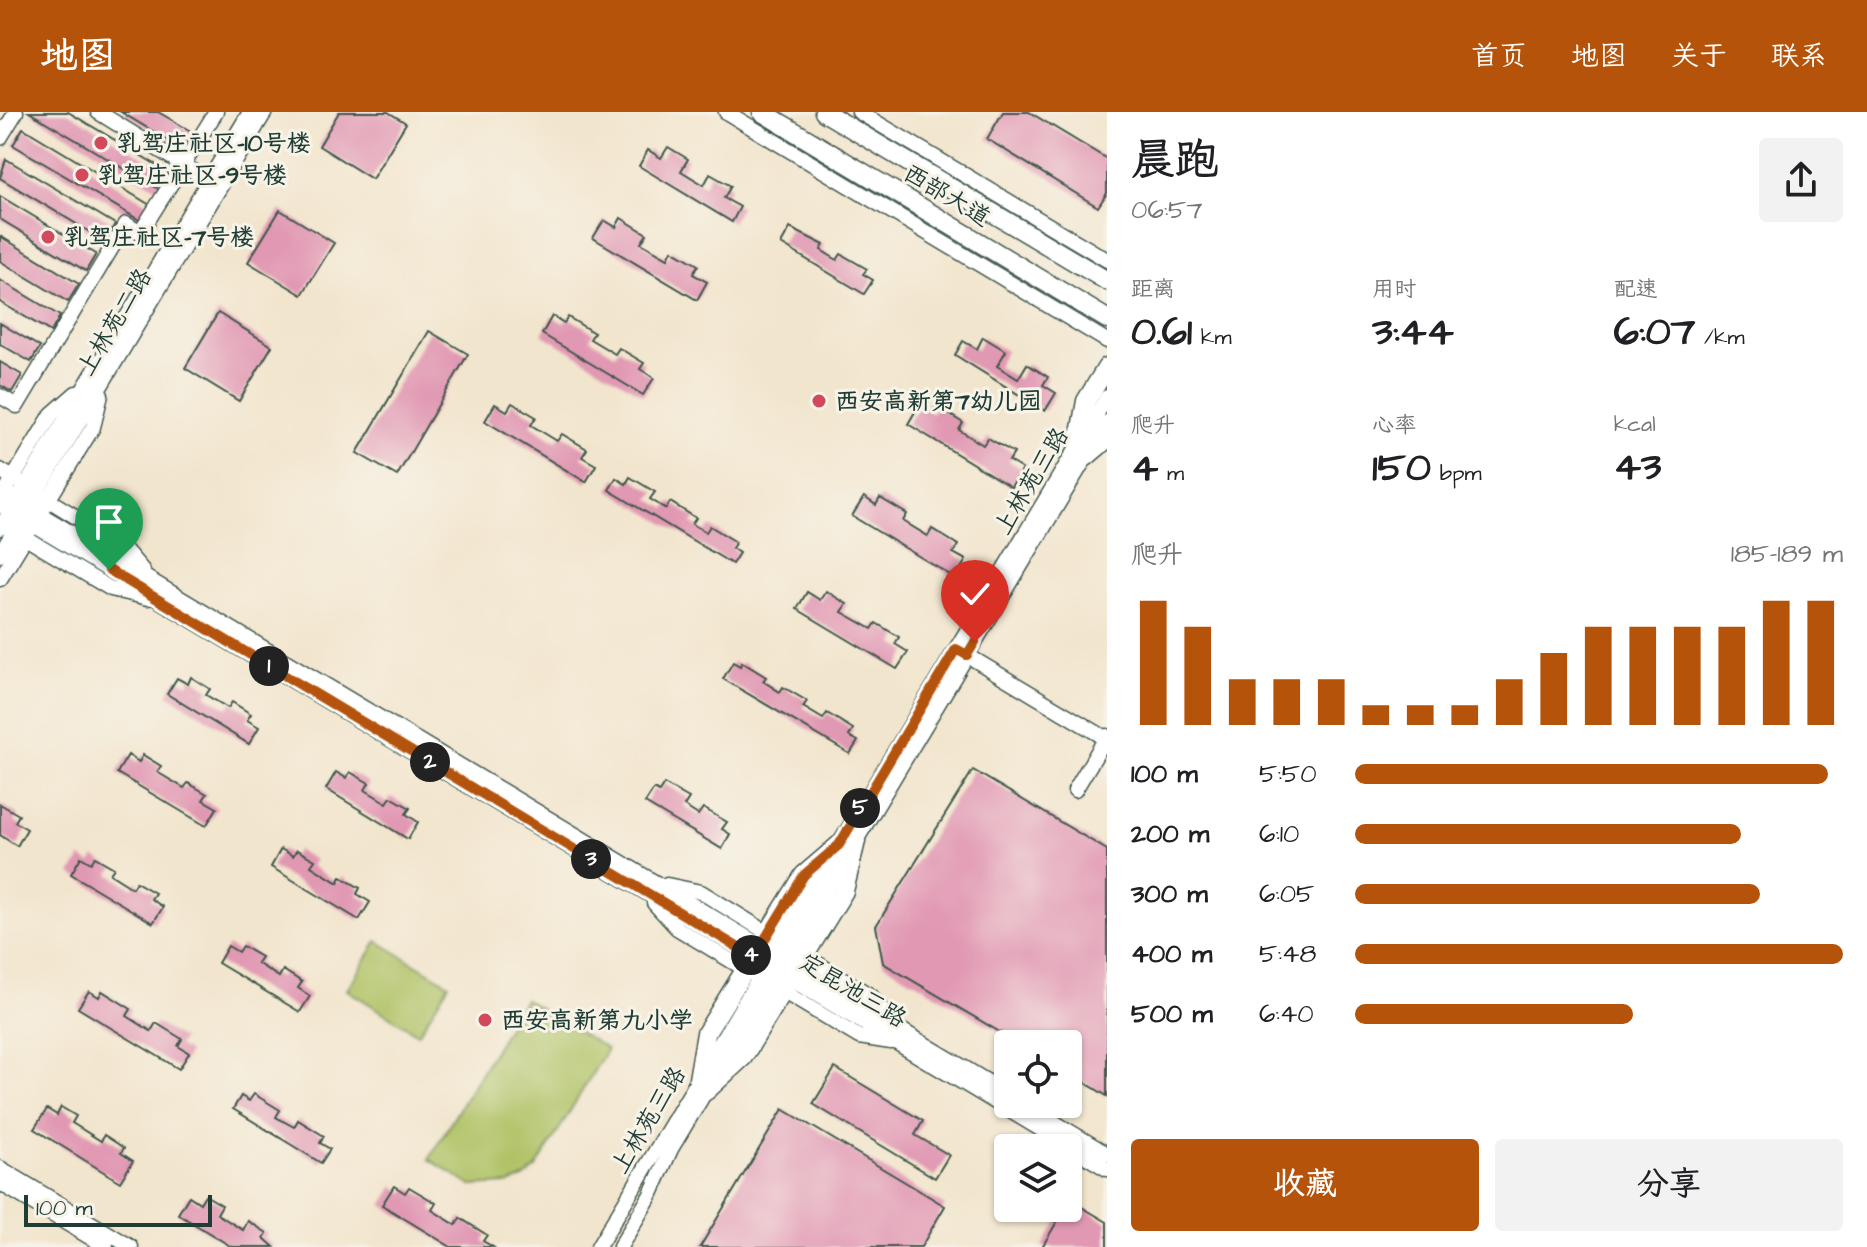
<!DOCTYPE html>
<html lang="zh">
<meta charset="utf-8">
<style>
body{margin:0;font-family:"Architects Daughter","LXGW WenKai TC",sans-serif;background:#f2f2f2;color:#202124;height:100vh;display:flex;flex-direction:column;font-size:30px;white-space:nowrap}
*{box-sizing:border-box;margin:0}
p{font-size:26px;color:#757577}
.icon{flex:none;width:44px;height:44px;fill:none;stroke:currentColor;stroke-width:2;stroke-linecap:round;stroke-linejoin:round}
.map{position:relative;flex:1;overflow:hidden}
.side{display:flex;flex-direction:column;background:#fff;width:760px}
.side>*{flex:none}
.controls{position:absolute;left:994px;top:918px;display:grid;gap:16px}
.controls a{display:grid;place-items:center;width:88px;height:88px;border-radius:8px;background:#fff;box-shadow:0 2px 6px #0004;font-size:40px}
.scale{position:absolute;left:24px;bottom:20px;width:188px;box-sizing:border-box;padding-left:8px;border:4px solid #1f3d34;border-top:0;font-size:22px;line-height:28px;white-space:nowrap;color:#1f3d34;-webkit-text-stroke:6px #f7f3e8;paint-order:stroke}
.pin{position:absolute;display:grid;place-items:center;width:68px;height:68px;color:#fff;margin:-82px -34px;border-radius:50% 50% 50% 0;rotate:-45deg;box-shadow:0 0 8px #0007}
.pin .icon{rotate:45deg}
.km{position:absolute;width:40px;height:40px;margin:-20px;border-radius:50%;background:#222;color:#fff;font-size:22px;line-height:40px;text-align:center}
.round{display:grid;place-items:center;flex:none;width:84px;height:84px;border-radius:8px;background:#f2f2f2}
.head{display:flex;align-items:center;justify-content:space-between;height:136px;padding:0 24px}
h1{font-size:44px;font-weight:800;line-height:60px}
.figures{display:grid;grid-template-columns:repeat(3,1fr);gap:12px;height:136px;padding:8px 24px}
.figures div{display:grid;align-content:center}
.figures b{font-size:40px;font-weight:800}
.figures small{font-size:22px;font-weight:400}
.figures p{font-size:22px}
.chart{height:224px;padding:16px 24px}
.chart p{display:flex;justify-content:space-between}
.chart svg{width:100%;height:144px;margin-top:8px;stroke:#b45309;stroke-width:6}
.primary-button{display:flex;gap:16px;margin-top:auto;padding:16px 24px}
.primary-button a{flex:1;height:92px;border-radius:8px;background:#b45309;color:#fff;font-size:32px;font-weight:800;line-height:92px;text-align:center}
.primary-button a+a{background:#f2f2f2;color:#202124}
ul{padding:0 24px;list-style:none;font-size:26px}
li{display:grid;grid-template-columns:128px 96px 1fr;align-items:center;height:60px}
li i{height:20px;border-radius:10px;background:#b45309}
header{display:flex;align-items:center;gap:48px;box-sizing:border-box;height:112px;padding:0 40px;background:#b45309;color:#fff}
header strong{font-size:38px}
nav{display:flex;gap:44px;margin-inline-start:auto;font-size:28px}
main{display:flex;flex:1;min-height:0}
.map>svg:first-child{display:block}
.green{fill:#b0c266;stroke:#68804d;stroke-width:2}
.building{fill:#e198b3}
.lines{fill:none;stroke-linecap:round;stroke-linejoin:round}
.minor-casing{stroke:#3f564b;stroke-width:17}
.major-casing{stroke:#3f564b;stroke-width:21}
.minor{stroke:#fff;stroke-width:14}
.major{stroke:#fff;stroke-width:18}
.route-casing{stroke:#fff;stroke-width:16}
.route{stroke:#b45309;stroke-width:10}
.poi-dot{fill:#d1495b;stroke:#f7f3e8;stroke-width:3}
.labels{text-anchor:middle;stroke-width:6;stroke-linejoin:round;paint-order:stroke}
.poi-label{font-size:24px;font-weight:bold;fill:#1f3d34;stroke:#f7f3e8;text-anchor:start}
.street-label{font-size:24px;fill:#1f3d34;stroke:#f7f3e8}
</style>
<header>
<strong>地图</strong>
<nav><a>首页</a><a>地图</a><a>关于</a><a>联系</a></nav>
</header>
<main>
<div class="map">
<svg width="1107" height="1135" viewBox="0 0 1107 1135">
<rect width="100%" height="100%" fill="#f7f3e8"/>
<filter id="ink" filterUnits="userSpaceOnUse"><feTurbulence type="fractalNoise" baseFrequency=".0125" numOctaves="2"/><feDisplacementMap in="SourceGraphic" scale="16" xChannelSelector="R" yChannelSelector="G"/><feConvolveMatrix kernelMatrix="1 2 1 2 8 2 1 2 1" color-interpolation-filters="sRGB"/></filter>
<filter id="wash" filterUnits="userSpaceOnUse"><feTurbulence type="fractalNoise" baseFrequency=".006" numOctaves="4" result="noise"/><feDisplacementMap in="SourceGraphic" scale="32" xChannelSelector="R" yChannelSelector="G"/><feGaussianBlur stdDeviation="1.8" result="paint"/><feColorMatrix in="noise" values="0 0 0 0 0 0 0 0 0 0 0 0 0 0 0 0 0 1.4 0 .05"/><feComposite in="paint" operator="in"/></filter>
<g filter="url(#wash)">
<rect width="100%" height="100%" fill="#f2e5cd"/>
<g class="green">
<path d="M377,829l72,43 -31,50 -71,-44z"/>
<path d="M525,887l82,50 -71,119 -12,10 -15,6 -37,2 -43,-27z"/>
</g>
<g id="blocks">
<g class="building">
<path d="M29,0h39l102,61 -10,17z"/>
<path d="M121,0h37l36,21 -10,17z"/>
<path d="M339,0h49l18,11 -34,56 -53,-33z"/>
<path d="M1003,0h26l78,47v34l-9,14 -111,-68z"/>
<path d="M23,16l127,77 -9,16 -128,-76z"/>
<path d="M668,35l20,12 -7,12 23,14 6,-11 21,12 -7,12 16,9 -8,15 -93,-56 9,-16 13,8z"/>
<path d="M6,47l109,65 -10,17 -105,-63z"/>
<path d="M0,84l96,58 -10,17 -86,-52z"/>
<path d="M280,98l54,33 -32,52 -54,-33z"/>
<path d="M621,106l26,16 -6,9 27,15 4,-8 26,15 -5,9 14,8 -10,18 -104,-62 11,-18 12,7z"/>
<path d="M790,116l34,17 -3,5 16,10 4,-6 26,15 -4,5 10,6 -9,14 -83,-50z"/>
<path d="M0,124l79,48 -11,18 -68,-41z"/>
<path d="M0,168l60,36 -9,16 -51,-30z"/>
<path d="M218,201l54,33 -33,55 -54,-33z"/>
<path d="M552,204l12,7 4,-6 26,16 -4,6 25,15 4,-6 25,15 -4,6 14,9 -11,17 -101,-61z"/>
<path d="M0,211l40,24 -9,15 -31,-18z"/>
<path d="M429,219l39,23 -71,122 -40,-23z"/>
<path d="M983,225l23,14 -9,15 21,13 9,-15 21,13 -5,8 13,8 -11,18 -90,-56 8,-14 14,8z"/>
<path d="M0,250l22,13 -10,17 -12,-7z"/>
<path d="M512,291l24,14 -5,8 26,16 5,-7 25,15 -5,8 14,8 -10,17 -101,-61 10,-17 12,7z"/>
<path d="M919,293l13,8 4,-7 27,17 -4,7 24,15 5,-7 26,15 -5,8 13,8 -11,18 -103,-63z"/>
<path d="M630,365l25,15 -5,7 16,10 4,-7 26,16 -4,6 14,8 4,-6 26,16 -4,6 7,5 -7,11 -123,-74 7,-12 10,6z"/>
<path d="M864,385l12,8 4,-7 27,16 -4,7 25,15 4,-7 26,16 -5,8 13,7 -11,18 -103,-62z"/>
<path d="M826,479l21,13 -5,8 30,17 4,-6 23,14 -4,7 13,8 -11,17 -100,-60 10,-17 13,8z"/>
<path d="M733,550l7,4 2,-4 24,15 -3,4 17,11 3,-5 24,14 -4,6 20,12 4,-6 26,16 -4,7 9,5 -8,13 -127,-75z"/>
<path d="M191,565l19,12 -4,6 22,13 4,-6 19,12 -4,6 12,7 -10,17 -82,-50 10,-16 11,6z"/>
<path d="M128,643l11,7 4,-7 18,11 -4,6 27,16 4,-5 19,11 -4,6 14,8 -11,18 -89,-53z"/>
<path d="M973,658l134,80v246l-39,-24v-28h-48l-137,-81 -7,-37z"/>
<path d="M336,660l10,6 4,-6 19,11 -4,7 22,13 4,-6 19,11 -4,6 12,8 -10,17 -82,-50z"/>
<path d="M664,672l25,14 -5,8 14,9 5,-7 24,14 -5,7 8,5 -8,15 -77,-46 9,-14 5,3z"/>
<path d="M0,692l19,11 -4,7 12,7 -10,17 -17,-11z"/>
<path d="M281,737l12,7 4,-6 18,10 -4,6 27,17 3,-6 19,11 -3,6 13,8 -11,18 -88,-53z"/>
<path d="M81,745l10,6 4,-6 19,11 -4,6 22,14 4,-6 19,11 -4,6 12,8 -10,16 -82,-49z"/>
<path d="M228,834l10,6 4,-6 19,11 -4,6 22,14 4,-7 19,12 -4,6 12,8 -10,16 -82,-49z"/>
<path d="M89,879l10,6 3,-6 29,18 -4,7 24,15 5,-8 26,16 -4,7 11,7 -10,16 -101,-61z"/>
<path d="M835,956l88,53 -8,14 34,20 -14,23 -122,-74z"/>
<path d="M254,982l26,16 -4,7 18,10 4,-7 26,16 -4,7 10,6 -9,14 -88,-54 8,-13 8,5z"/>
<path d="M61,995l15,9 -4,7 29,18 3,-6 20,13 -3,5 12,8 -13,21 -86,-53 13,-20 10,6z"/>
<path d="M783,997l162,97 -24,41h-221z"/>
<path d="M394,1074l11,7 4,-6 27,16 -4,7 24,15 4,-7 27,17 -4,6 10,6h-42l-69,-42z"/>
<path d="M205,1083l17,10 -5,9 26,16 5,-9 19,12 -3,5 10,9h-42l-54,-33 11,-18 11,7z"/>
<path d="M1070,1088l37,22v25h-65z"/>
</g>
</g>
</g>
<g filter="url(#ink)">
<use href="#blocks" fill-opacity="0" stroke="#3f564b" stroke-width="2"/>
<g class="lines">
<defs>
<g id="minor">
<path d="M98,0l118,73"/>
<path d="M726,0l381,229"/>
<path d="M859,0l248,148"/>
<path d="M0,26l16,-26"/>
<path d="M0,284l17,10 109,-182 14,9 76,-121"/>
<path d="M0,358l120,74 23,27"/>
<path d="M9,373l43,-71 24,-21"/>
<path d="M0,378l1008,604"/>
<path d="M0,393l1107,664"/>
<path d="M0,416l250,-416"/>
<path d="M17,421l94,56 37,9"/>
<path d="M0,442l265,-442"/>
<path d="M0,467l93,-152 8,-32"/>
<path d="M960,539l147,88"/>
<path d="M1075,678l32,-54"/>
<path d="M667,773l34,7 75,46"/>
<path d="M654,791l23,25 76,46"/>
<path d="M797,839l74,45 21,25"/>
<path d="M774,874l85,51 32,5"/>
<path d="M1024,992l83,50"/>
<path d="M0,1056l131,79"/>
<path d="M0,1071l106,64"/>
<path d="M598,1135l509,-850"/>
<path d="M620,1135l30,-51 21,-47 436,-727"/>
</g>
<g id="major">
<path d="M762,0l345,207"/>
<path d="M824,0l283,169"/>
<path d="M1078,333l8,-44 21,-34"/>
<path d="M1086,345l21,-18"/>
<path d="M698,967l8,-46 98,-158 35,-30"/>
<path d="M706,979l37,-34 101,-166 12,-50"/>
</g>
</defs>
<use href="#minor" class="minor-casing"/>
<use href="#major" class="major-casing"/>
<use href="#minor" class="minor"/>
<use href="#major" class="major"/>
</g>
</g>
<g class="lines" filter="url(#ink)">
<defs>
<path id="route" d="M109,458l645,387 50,-82 35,-30 117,-196 11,6 8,-13"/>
</defs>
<use href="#route" class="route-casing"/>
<use href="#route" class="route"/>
</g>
<g class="poi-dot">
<circle cx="101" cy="31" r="8"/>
<circle cx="82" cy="63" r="8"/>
<circle cx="48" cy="125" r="8"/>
<circle cx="819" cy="289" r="8"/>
<circle cx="485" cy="908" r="8"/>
</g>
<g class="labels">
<g class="poi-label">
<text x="117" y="39">乳驾庄社区-10号楼</text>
<text x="98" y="71">乳驾庄社区-9号楼</text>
<text x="64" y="133">乳驾庄社区-7号楼</text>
<text x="835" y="297">西安高新第7幼儿园</text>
<text x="501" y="916">西安高新第九小学</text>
</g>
<g class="street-label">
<text transform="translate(947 83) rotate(31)" y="8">西部大道</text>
<text transform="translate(114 210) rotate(-59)" y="8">上林苑二路</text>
<text transform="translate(1031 369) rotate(-59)" y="8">上林苑三路</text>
<text transform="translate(853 878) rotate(31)" y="8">定昆池三路</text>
<text transform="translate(648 1008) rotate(-59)" y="8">上林苑三路</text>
</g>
</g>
</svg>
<div class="controls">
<a><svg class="icon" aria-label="locate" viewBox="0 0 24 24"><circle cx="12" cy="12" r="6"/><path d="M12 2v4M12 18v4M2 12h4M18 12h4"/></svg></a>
<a><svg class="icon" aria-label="layers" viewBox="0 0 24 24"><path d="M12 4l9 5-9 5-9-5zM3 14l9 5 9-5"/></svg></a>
</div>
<div class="scale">100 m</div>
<div class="pin" style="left:109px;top:458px;background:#1e9e55"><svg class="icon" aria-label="arrive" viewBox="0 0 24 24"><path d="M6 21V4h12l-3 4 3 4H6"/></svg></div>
<div class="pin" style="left:975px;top:530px;background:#d93025"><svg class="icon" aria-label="check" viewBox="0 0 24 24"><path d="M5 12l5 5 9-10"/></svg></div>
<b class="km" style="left:269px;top:554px">1</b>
<b class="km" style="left:430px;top:650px">2</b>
<b class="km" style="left:591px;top:747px">3</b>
<b class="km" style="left:751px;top:843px">4</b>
<b class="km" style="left:860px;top:696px">5</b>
</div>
<section class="side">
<div class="head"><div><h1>晨跑</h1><p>06:57</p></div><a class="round"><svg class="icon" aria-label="share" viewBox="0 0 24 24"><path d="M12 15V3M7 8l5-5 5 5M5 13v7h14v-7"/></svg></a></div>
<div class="figures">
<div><p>距离</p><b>0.61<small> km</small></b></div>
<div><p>用时</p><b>3:44</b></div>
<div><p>配速</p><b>6:07<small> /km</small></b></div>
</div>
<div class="figures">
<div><p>爬升</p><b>4<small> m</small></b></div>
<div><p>心率</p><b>150<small> bpm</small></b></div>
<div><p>kcal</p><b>43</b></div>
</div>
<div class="chart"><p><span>爬升</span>185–189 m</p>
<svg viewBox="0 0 160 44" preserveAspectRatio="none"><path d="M5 44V6M15 44V14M25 44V30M35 44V30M45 44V30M55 44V38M65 44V38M75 44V38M85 44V30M95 44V22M105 44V14M115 44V14M125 44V14M135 44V14M145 44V6M155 44V6"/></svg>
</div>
<ul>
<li><b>100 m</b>5:50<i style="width:97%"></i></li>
<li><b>200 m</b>6:10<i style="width:79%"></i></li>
<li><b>300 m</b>6:05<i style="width:83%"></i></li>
<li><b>400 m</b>5:48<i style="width:100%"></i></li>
<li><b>500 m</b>6:40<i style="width:57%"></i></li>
</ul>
<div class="primary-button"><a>收藏</a><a>分享</a></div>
</section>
</main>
